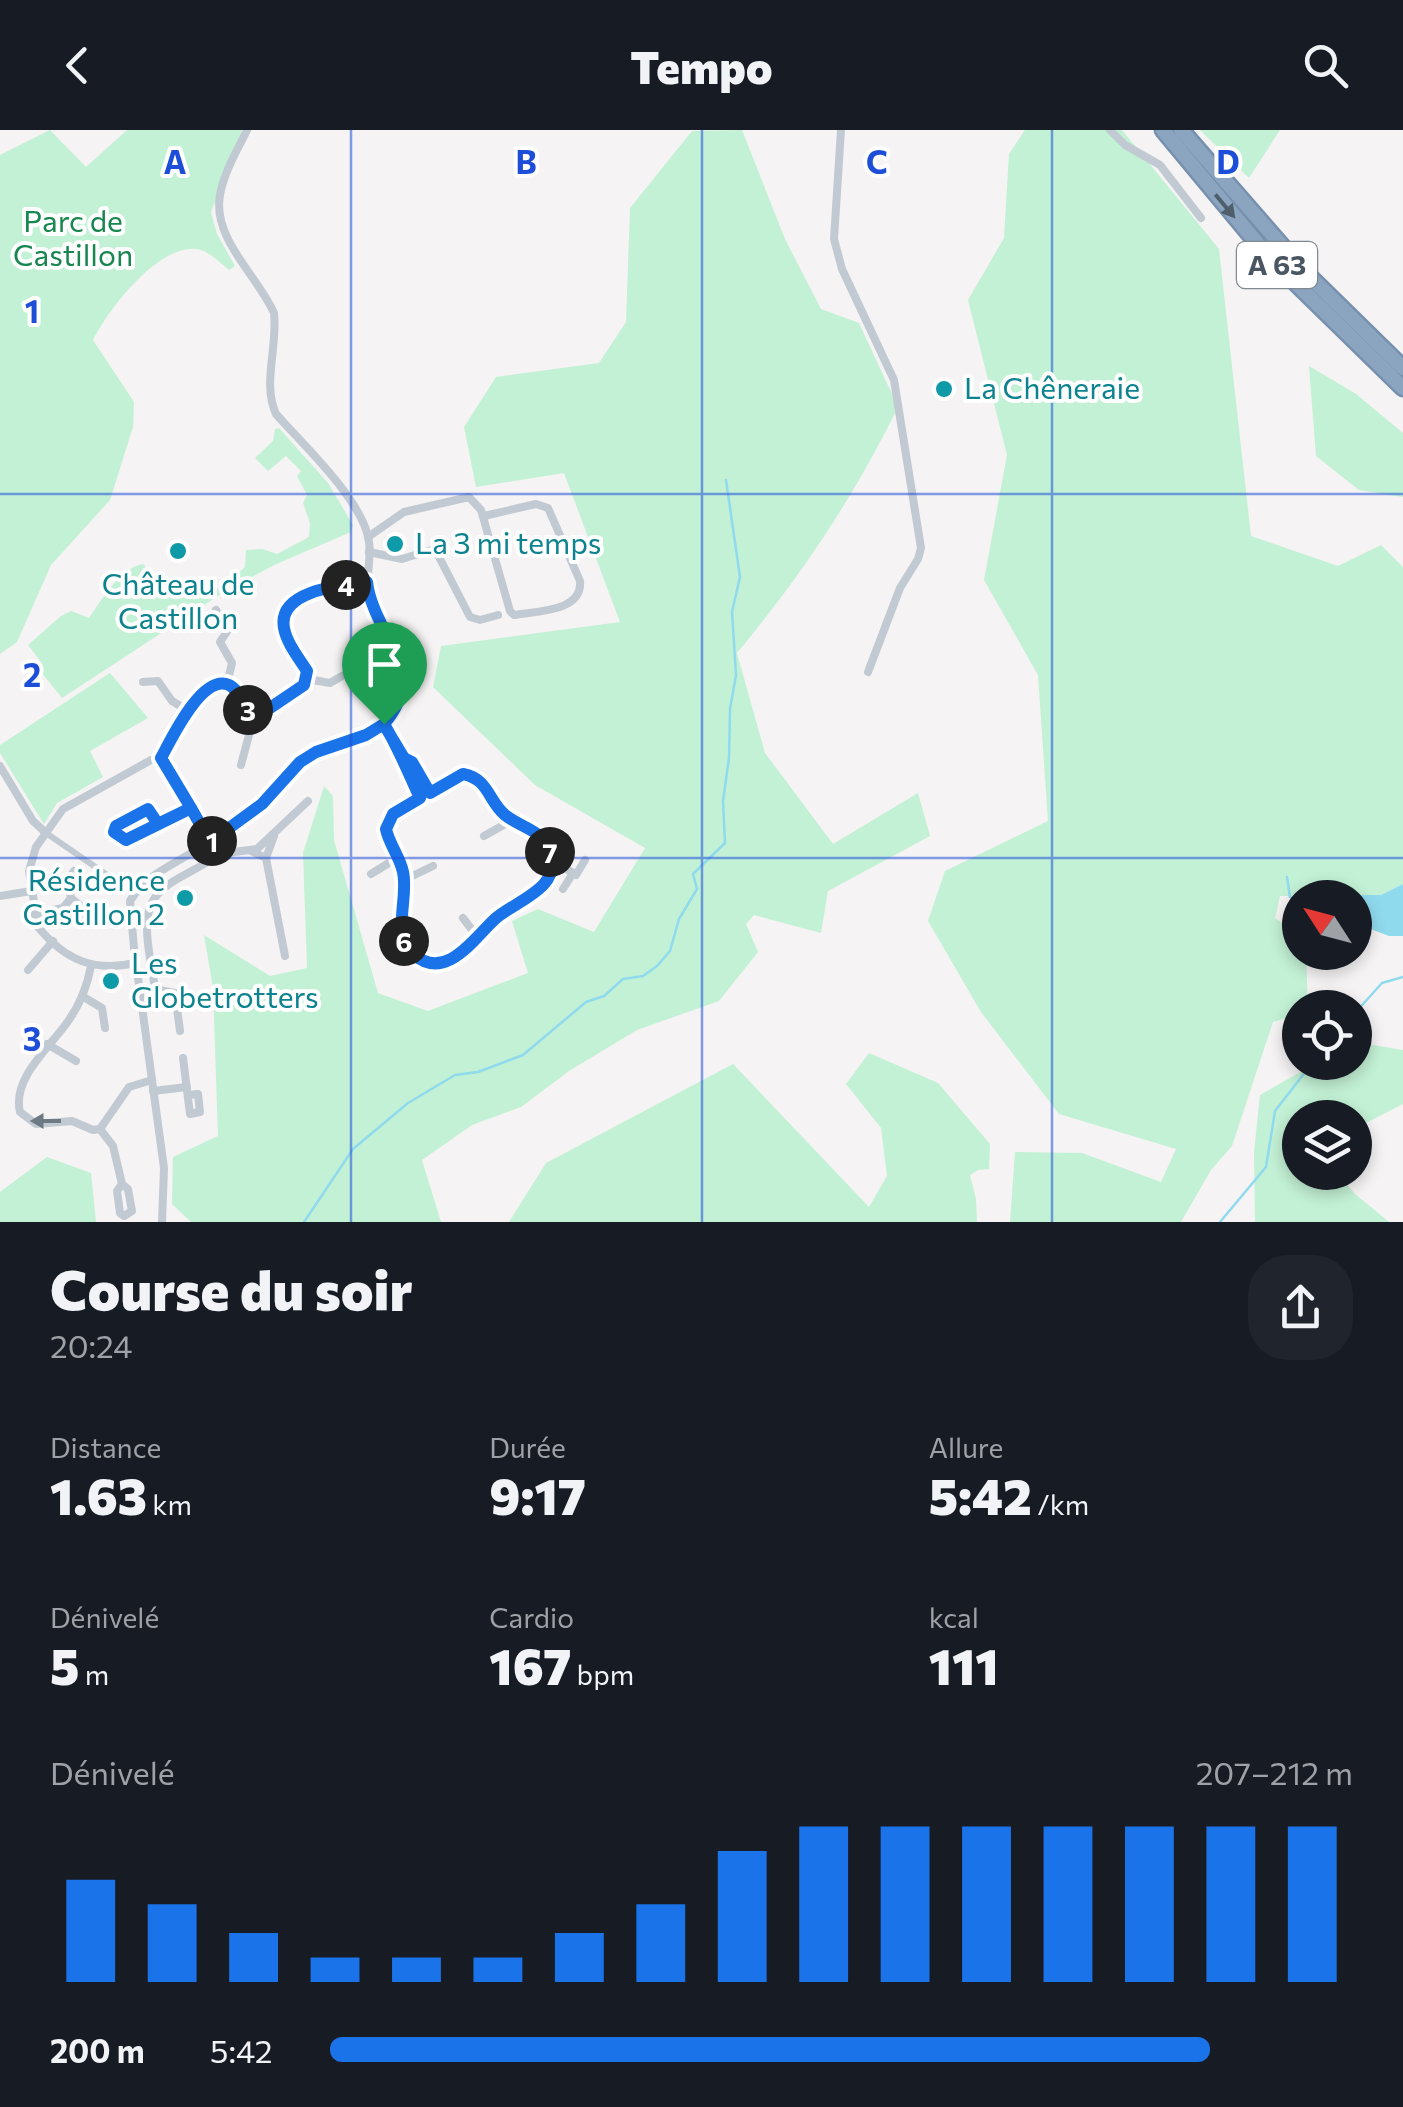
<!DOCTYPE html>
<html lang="fr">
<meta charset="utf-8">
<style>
body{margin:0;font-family:Commissioner,sans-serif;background:#20242c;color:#f1f3f6;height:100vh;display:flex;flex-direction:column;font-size:38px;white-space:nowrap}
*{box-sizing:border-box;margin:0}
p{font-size:32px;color:#9ea1a6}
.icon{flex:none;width:55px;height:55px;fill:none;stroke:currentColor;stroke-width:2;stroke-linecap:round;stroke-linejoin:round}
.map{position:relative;height:1092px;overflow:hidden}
.side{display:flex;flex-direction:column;background:#171b24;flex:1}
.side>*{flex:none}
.needle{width:65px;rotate:306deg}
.fabs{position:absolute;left:1282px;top:750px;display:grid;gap:20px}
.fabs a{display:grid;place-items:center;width:90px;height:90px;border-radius:50%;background:#171b24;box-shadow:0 5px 15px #0003;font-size:50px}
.pin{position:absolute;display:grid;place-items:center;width:85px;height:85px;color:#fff;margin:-102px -42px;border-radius:50% 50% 50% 0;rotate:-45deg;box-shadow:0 0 10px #0007}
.pin .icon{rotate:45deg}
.km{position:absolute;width:50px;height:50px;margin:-25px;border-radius:50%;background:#222;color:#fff;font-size:28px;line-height:50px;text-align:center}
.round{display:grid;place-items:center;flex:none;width:105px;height:105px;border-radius:40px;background:#20242c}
.overview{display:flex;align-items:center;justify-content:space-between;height:170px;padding:0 50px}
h1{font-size:55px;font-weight:800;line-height:75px}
.figures{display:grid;grid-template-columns:repeat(3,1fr);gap:15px;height:170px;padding:10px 50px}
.figures div{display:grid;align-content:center}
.figures b{font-size:50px;font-weight:800}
.figures small{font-size:28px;font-weight:400}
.figures p{font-size:28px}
.chart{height:280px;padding:20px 50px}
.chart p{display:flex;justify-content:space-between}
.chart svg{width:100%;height:180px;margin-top:10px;stroke:#1a73e8;stroke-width:6}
ul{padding:0 50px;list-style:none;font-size:32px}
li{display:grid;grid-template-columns:160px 120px 1fr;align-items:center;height:75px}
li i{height:25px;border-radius:12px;background:#1a73e8}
header{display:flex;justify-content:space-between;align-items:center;height:130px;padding:0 50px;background:#171b24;font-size:45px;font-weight:800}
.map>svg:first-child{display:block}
.green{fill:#c3f1d5}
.water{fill:#90daee}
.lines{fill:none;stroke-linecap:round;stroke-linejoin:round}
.stream{stroke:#90daee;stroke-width:2.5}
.motorway-casing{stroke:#7690ad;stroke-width:19}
.pedestrian{stroke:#c1cad2;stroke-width:6}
.minor{stroke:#c1cad2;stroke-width:8}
.motorway{stroke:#8ba5c1;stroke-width:14}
.oneway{fill:#505e6b}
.oneway2{fill:#6e7983}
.route-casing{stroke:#fff;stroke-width:20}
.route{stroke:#1a73e8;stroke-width:12}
.grid{fill:none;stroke:#1d4ed8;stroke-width:2.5;stroke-opacity:0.55}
.culture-dot{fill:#0f9aa8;stroke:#fff;stroke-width:4}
.labels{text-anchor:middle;stroke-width:8;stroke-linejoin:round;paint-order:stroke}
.shield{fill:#fff;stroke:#808990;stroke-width:2.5}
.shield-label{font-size:28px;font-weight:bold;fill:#4a5661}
.park-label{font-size:30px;fill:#17864f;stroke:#fff}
.culture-label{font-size:30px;fill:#0d838f;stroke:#fff;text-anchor:start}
.grid-label{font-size:32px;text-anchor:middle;font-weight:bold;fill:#1d4ed8;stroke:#fff;stroke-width:8;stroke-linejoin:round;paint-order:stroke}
</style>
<header><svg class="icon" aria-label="back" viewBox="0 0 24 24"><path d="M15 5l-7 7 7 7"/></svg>Tempo<svg class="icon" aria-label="search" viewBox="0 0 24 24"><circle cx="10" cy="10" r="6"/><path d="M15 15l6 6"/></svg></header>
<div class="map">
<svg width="1403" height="1092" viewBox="0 0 1403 1092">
<rect width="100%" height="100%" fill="#f5f3f3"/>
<g class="green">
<path d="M50,0l36,37 41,-37h115l-31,82 6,22 18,32 -6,4c-9,-7 -21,-20 -33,-21 -39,-4 -88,61 -103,91l41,62 -1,25 -23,73 -59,65 -34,77 -17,12v-499z"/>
<path d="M742,0l43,109 36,70 38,14 39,84c-46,93 -95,166 -161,246l28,100 68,91 85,-51 12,43 -102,55 -7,42 -67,-18 -8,9 12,28 -39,49 -82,29 -68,41 -48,36 -49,18 -50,35 19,62h-250l-19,-18 1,-47 45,-21 -5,-148 -9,-53 66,41 37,-8 -4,-115 21,-67 9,10 1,44 44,153 50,18 100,-38 -16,-52 26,-12 56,23 51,-84 -110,-63 -102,-98 8,-41 179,-24 -56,-149 -88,14 -12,-60 32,-50 103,-14 27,-41 4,-114 62,-77z"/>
<path d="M1025,0h97l97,119 32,287 87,30 43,-21 22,22v317l-22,11 -101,1 -5,22 14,10h11v24l6,1 2,54 -8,1v37l-9,10 -4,-37 -14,4 -41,124 -21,24 -30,52h-171l5,-70 67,1 79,29 15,-33 -117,-35 -78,-102 -53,-91 17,-50 103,-50 -10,-146 -54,-95 23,-125 -39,-155 36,-62 5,-84z"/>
<path d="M1200,0h80l-31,48z"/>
<path d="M1309,236l47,28 47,39v64l-44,-7 -43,-34z"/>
<path d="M279,298l49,55 25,42 -2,7 -77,33 -50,27 -162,106 -25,-31 4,-5 -13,-17 33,-29 10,-5 18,7c12,-17 32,-52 55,-54l11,23c38,16 61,8 90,-20l1,-17 16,-1 15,5 32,-17 1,-14 -7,-20 4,-8 -10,-19 4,-5 -15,-15 -18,15 -13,-13 18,-17 2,-12z"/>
<path d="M110,543l38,45 -58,33 13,26 -46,26 -13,21 -44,-71v-8z"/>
<path d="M1355,912l48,8v54l-41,21 -7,8v-15h-55v54l38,1 16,20 35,29h-134l-1,-70 6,-57 56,-32 39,-1z"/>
<path d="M869,923l69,30 52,61 -1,25 -11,1 -8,5 6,24 1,23h-468l37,-59 187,-99 136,143 18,-31 -6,-48 -35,-44z"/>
<path d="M47,1027l44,16 5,49h-96v-30z"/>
</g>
<path class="water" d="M1403,754v52h-14l-34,-13v-25l-3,-3h29z"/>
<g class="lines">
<g class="stream">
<path d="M1287,747l3,20 10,5"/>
<path d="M1355,883l27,-30 21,-6"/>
<path d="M304,1092l49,-73 55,-46 47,-28 23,-3 45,-17 63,-53 18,-6 19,-17 20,-3 14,-10 13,-15 9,-32 18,-30 -4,-15 32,-31 -2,-42 6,-43 1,-49 6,-34 -4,-63 8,-35 -14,-97"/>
<path d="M1220,1092l46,-55 9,-56 38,-49"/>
</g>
<defs>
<g id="motorway">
<path d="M1163,0l103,124 137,134"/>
<path d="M1181,0l122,140 100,98"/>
</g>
</defs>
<use href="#motorway" class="motorway-casing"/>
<path class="pedestrian" d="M46,703l83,57"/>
<g class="minor">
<path d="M841,0l-7,109 8,30 52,111 27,168 -3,11 -18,29 -32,84"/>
<path d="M1110,0l15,15 35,20 41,53"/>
<path d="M368,407l36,-25 65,-15 12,13 29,101 4,4c22,-4 69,-3 66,-34l-32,-73 -12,-4 -52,12"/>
<path d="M369,422l33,7 29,-9 7,5 32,62 10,3 18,-5"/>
<path d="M216,480l12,20 -8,12 12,21 -5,21"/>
<path d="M307,549l23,4 12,-7"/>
<path d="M143,552l15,-1 14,20 15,9"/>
<path d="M384,594c15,25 24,48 36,74"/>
<path d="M404,627l9,5 17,31"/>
<path d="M161,629l30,-54 28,-21 15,4c25,42 37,18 70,-3l3,-14c-8,-13 -20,-27 -23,-43 -6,-38 57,-43 83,-46"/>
<path d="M241,635l14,-53"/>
<path d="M0,636l33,55 13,12"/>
<path d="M463,644c23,4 25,22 39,38 22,24 48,13 51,57l-9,16 -47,32 -35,36 -16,8 -25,-2 -9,-6 -9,-13v-70l-17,-41 7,-15z"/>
<path d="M157,694l-9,-15 -32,17 -2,6 12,8 65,-32"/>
<path d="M484,706l23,-13 2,-6"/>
<path d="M251,721l15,7 8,-22"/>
<path d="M219,724l38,-5 51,-48"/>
<path d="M266,728l19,98"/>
<path d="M552,730l21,13 -10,16"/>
<path d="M74,741l-7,10 4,17 15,12 -5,7"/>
<path d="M573,743l3,2 9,-15"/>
<path d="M371,744l26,-16"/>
<path d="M404,750l29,-14"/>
<path d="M0,766l31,-5"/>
<path d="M34,784l29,-6 8,-10"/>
<path d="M463,788l16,21"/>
<path d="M136,833c-42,9 -70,-2 -98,-36l-9,-56 7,-24 27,-38 88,-49 10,-1 7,6 51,89"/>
<path d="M91,836c-4,21 -12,41 -25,58 -18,25 -54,55 -46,88l16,12 36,-3 21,9 7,-1 29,-42 23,-7"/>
<path d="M28,840l25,-29"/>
<path d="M154,859l21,4 5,38"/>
<path d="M155,859c-3,-27 -18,-73 3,-95 15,-17 43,-25 61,-40"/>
<path d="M82,866l20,12 3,20"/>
<path d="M47,914l29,17"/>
<path d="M183,928l7,56 10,-2 -2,-18 -10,1"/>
<path d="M153,961l34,-4"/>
<path d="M100,999l13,17 9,38 6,5 4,22 -8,5 -4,-3 -3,-22 5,-7"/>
<path d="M162,1092l2,-54 -30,-220 -4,-47c11,-17 22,-25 39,-35 33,-19 66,-38 94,-64 17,-15 29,-34 49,-47 28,-19 75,-15 87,-53 12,-37 -14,-68 -27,-100 -9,-21 0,-39 -3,-60 -5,-41 -66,-97 -93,-128 -14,-30 2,-68 -2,-101 -16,-37 -62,-74 -54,-118 4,-23 17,-44 27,-65"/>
</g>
<use href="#motorway" class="motorway"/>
</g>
<defs><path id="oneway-solid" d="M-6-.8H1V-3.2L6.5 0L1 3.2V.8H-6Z" transform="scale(2.5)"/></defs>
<use class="oneway" href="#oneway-solid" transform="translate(1225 76) rotate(50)"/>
<use class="oneway2" href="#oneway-solid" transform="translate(46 991) rotate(180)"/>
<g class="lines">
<defs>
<path id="route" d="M384,594l-18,11 -50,17 -16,10 -38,42 -52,38 -19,-34 -65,32 -12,-8 2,-6 32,-17 10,15 33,-16 -30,-50c10,-18 41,-85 68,-73 9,4 14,18 20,26l15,1 40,-27 3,-14c-8,-13 -20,-27 -23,-43 -7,-38 58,-43 83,-46 6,52 63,90 17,142 15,25 24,48 36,74l-27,16 -7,15c3,15 14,28 17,43 6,25 -12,63 10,82 33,29 62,-17 82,-35 20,-18 66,-30 56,-65 -7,-24 -28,-25 -46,-39 -17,-14 -16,-36 -42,-41l-33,19 -18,-31 -8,-4 -18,-30 -2,-4"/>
</defs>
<use href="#route" class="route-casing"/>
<use href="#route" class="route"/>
</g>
<path class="grid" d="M351,0v1092M702,0v1092M1052,0v1092M0,364h1403M0,728h1403"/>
<g class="culture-dot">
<circle cx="944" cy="259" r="10"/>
<circle cx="395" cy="414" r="10"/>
<circle cx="178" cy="421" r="10"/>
<circle cx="185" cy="768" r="10"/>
<circle cx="111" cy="851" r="10"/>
</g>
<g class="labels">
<rect class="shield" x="1237" y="112" width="80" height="46" rx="8"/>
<g class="shield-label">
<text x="1277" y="145">A 63</text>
</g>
<g class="park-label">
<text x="73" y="102">Parc de<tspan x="73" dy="34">Castillon</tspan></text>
</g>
<g class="culture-label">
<text x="964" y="269">La Chêneraie</text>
<text x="415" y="424">La 3 mi temps</text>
<text x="178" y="465" text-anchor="middle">Château de<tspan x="178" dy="34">Castillon</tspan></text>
<text x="165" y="761" text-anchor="end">Résidence<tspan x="165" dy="34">Castillon 2</tspan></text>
<text x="131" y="844">Les<tspan x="131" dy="34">Globetrotters</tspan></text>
</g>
</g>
<g class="grid-label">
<text x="175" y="44">A</text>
<text x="526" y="44">B</text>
<text x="877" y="44">C</text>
<text x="1228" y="44">D</text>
<text x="32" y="193">1</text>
<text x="32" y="557">2</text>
<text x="32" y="921">3</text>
</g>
</svg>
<div class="fabs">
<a><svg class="needle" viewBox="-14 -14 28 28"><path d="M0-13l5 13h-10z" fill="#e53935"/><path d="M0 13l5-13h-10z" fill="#9ea1a6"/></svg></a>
<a><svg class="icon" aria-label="locate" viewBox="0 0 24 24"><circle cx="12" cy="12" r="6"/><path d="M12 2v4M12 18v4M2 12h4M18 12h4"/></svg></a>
<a><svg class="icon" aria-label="layers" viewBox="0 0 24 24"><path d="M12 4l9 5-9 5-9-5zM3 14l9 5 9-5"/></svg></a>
</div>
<div class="pin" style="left:384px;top:594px;background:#1e9e55"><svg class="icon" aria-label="arrive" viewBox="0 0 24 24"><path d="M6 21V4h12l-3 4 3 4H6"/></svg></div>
<b class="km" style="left:212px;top:711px">1</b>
<b class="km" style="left:248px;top:580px">3</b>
<b class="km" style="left:346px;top:455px">4</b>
<b class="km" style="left:404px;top:811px">6</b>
<b class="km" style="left:550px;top:722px">7</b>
</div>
<section class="side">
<div class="overview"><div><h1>Course du soir</h1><p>20:24</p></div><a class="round"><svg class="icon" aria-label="share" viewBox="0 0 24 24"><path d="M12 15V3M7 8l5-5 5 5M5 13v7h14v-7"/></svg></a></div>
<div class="figures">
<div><p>Distance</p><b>1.63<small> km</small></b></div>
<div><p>Durée</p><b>9:17</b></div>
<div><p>Allure</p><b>5:42<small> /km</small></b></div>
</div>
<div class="figures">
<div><p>Dénivelé</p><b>5<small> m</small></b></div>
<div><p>Cardio</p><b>167<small> bpm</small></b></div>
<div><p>kcal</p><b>111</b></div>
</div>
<div class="chart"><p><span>Dénivelé</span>207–212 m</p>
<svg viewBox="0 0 160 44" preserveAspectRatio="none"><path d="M5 44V19M15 44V25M25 44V32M35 44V38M45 44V38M55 44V38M65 44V32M75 44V25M85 44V12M95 44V6M105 44V6M115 44V6M125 44V6M135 44V6M145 44V6M155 44V6"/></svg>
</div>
<ul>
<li><b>200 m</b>5:42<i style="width:86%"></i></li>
</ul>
</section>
